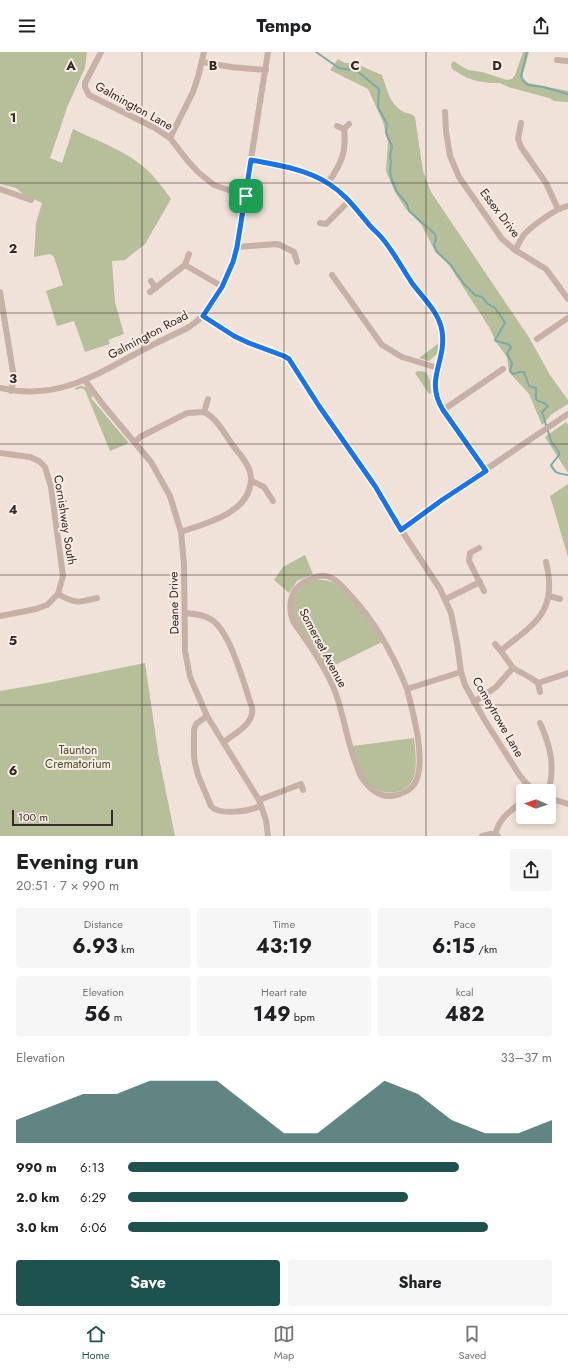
<!DOCTYPE html>
<meta charset="utf-8">
<style>
body{margin:0;font-family:Jost,sans-serif;background:#f6f6f6;color:#202124;height:100vh;display:flex;flex-direction:column;font-size:15px;white-space:nowrap}
*{box-sizing:border-box;margin:0}
p{font-size:13px;color:#757577}
.icon{flex:none;width:22px;height:22px;fill:none;stroke:currentColor;stroke-width:2;stroke-linecap:round;stroke-linejoin:round}
.map{position:relative;height:784px;overflow:hidden}
.panel{display:flex;flex-direction:column;background:#fff;flex:1}
.panel>*{flex:none}
.needle{width:26px;rotate:272deg}
.tools{position:absolute;left:516px;top:732px;display:grid;gap:8px}
.tools a{display:grid;place-items:center;width:40px;height:40px;border-radius:4px;background:#fff;box-shadow:0 2px 6px #0003;font-size:20px}
.scale{position:absolute;left:12px;bottom:10px;width:101px;box-sizing:border-box;padding-left:4px;border:2px solid #332926;border-top:0;font-size:11px;line-height:14px;white-space:nowrap;color:#332926;-webkit-text-stroke:3px #f8ece5;paint-order:stroke}
.pin{position:absolute;display:grid;place-items:center;width:34px;height:34px;color:#fff;margin:-17px;border-radius:8px;box-shadow:0 2px 6px #0006}
.round{display:grid;place-items:center;flex:none;width:42px;height:42px;border-radius:4px;background:#f6f6f6}
.head{display:flex;align-items:center;justify-content:space-between;height:68px;padding:0 16px}
h1{font-size:22px;font-weight:700;line-height:30px}
.figures{display:grid;grid-template-columns:repeat(3,1fr);gap:6px;height:68px;padding:4px 16px}
.figures div{display:grid;align-content:center;border-radius:4px;background:#f6f6f6;text-align:center}
.figures b{font-size:20px;font-weight:700}
.figures small{font-size:11px;font-weight:400}
.figures p{font-size:11px}
.chart{height:112px;padding:8px 16px}
.chart p{display:flex;justify-content:space-between}
.chart svg{width:100%;height:72px;margin-top:4px;fill:#1e524f;opacity:.7}
.button{display:flex;gap:8px;margin-top:auto;padding:8px 16px}
.button a{flex:1;height:46px;border-radius:4px;background:#1e524f;color:#fff;font-size:16px;font-weight:700;line-height:46px;text-align:center}
.button a+a{background:#f6f6f6;color:#202124}
ul{padding:0 16px;list-style:none;font-size:13px}
li{display:grid;grid-template-columns:64px 48px 1fr;align-items:center;height:30px}
li i{height:10px;border-radius:5px;background:#1e524f}
header{display:flex;justify-content:space-between;align-items:center;height:52px;padding:0 16px;background:#fff;font-size:18px;font-weight:700}
.tabs{display:flex;justify-content:space-around;align-items:center;height:56px;border-top:1px solid #e0e0e0;background:#fff;font-size:11px;color:#757577}
.tabs a{display:grid;justify-items:center;gap:2px}
.tabs .on{color:#1e524f}
.map>svg:first-child{display:block}
.green{fill:#b7be9a}
.lines{fill:none;stroke-linecap:round;stroke-linejoin:round}
.stream{stroke:#7aaba6;stroke-width:2}
.street{stroke:#c7b0a6;stroke-width:6}
.route-casing{stroke:#fff;stroke-width:8}
.route{stroke:#1a73e8;stroke-width:5}
.grid{fill:none;stroke:#332926;stroke-width:1;stroke-opacity:0.55}
.labels{text-anchor:middle;stroke-width:4;stroke-linejoin:round;paint-order:stroke}
.street-label{font-size:12px;fill:#332926;stroke:#f8ece5}
.park-label{font-size:12px;fill:#48502b;stroke:#f8ece5}
.grid-label{font-size:13px;text-anchor:middle;font-weight:bold;fill:#332926;stroke:#f8ece5;stroke-width:4;stroke-linejoin:round;paint-order:stroke}
</style>
<header><svg class="icon" aria-label="menu" viewBox="0 0 24 24"><path d="M4 6h16M4 12h16M4 18h16"/></svg>Tempo<svg class="icon" aria-label="share" viewBox="0 0 24 24"><path d="M12 15V3M7 8l5-5 5 5M5 13v7h14v-7"/></svg></header>
<div class="map">
<svg width="568" height="784" viewBox="0 0 568 784">
<rect width="100%" height="100%" fill="#f0e2d9"/>
<g class="green">
<path d="M0,0h87l-2,16 -17,37 -18,53 12,5 11,-34c24,12 52,21 72,39 10,9 18,20 26,31l-26,45 -20,16 -13,1 3,41 9,32 -16,6 2,4 -25,8 -11,-31 -17,5 -11,-35 17,-6 -9,-28 -4,-3 -16,3 2,-34 6,-20 -19,-9 -7,-6 -16,-4z"/>
<path d="M523,0h6l-6,22v4l5,5 40,8v11l-14,-1 -5,-3 -41,-11 -8,-4h-10l-13,-2 -10,-3 -15,-9 -1,-4 2,-4 15,9 14,2 25,8 5,-1 3,-4z"/>
<path d="M338,7l7,4h9l28,12c5,14 7,29 22,37 4,2 8,1 11,5l8,54 8,21 99,147 20,36 18,25v4l-16,10 -10,11 -13,-31 -20,-22 -2,-15 -11,-15 -7,-15 -40,-62 -14,-14 -14,-27 -15,-15 -11,-17 -9,-21 2,-29 -5,-20 -15,-33 -38,-19z"/>
<path d="M439,291l-2,11 -8,7 -10,-3z"/>
<path d="M418,319l8,1 4,8 1,13 -2,1 -14,-21z"/>
<path d="M81,334l5,1 7,9 -2,2 37,44 -1,2 -17,7 -25,-61 -4,-2 -5,2 -1,-2z"/>
<path d="M566,370l2,2v49l-23,-36z"/>
<path d="M568,432v73l-18,-61z"/>
<path d="M305,503l8,19 -16,7 -8,12 -15,-13 9,-13z"/>
<path d="M316,528c6,0 11,0 16,2 15,6 41,45 50,60l-55,27c-5,-9 -10,-19 -16,-27 -5,-8 -13,-15 -17,-23 -7,-18 5,-35 22,-39z"/>
<path d="M145,611l14,95 16,78h-175v-145l41,-7z"/>
<path d="M414,686c1,11 3,23 1,34 -3,22 -31,27 -45,12 -10,-9 -14,-26 -18,-38z"/>
</g>
<g class="lines">
<g class="stream">
<path d="M316,0l23,16 18,3 22,18 -1,18 9,17 -1,9 6,13 -2,10 1,6 -1,10 2,8 5,12 10,12 2,7 26,23 1,5 -2,6 3,7 13,12 14,20 11,11 7,2 6,7 7,4 9,13 1,2 -10,17 1,1 12,3 3,3 -4,7 5,9 -2,8 3,3 7,-2h4l5,14 7,2v11l2,2 6,2 4,3 -6,6 9,29 8,11v3l-8,10c5,10 8,8 17,10"/>
<path d="M527,0l-6,24 2,5 5,4 15,2 25,7"/>
</g>
<g class="street">
<path d="M101,0l-16,31v4l4,8 66,33 15,10 17,22 11,12 16,13 32,11"/>
<path d="M557,8l11,1"/>
<path d="M202,10l29,5 35,3"/>
<path d="M445,60l1,19 4,25 9,21 43,62 13,11 31,19 22,30"/>
<path d="M521,71l-3,16 3,8 25,36 12,26"/>
<path d="M337,74l7,3 5,-5"/>
<path d="M170,86l23,-46 5,-15 6,-25"/>
<path d="M251,108c26,5 56,9 78,24 16,10 26,24 38,38 4,6 10,10 15,16 11,13 20,30 30,45 11,15 27,29 30,48 5,31 -18,48 1,79l43,61"/>
<path d="M328,131c13,-19 19,-31 16,-54"/>
<path d="M0,137l31,11"/>
<path d="M320,171l6,1 23,-23"/>
<path d="M237,195l39,-3 4,1 14,7 3,10"/>
<path d="M515,198c3,-4 5,-10 8,-14 7,-9 33,-28 45,-30"/>
<path d="M185,213l38,22"/>
<path d="M332,223l50,70 20,12 36,11"/>
<path d="M151,229l5,7"/>
<path d="M0,240l14,86 -3,13"/>
<path d="M150,240l35,-27 4,-11"/>
<path d="M203,264l31,20 15,7 35,13 5,3 7,10 23,36 56,81 23,39 42,64 11,24 6,30 4,29 4,13 19,34 36,57 6,7 10,8"/>
<path d="M537,287l31,-21"/>
<path d="M86,327l1,4 17,23 47,56 19,34 11,36 3,32 1,87 5,26 17,39 52,84 7,20 2,16"/>
<path d="M0,336c56,13 92,-11 139,-36 16,-9 33,-16 50,-25 27,-17 40,-50 48,-80l31,-195"/>
<path d="M443,358l60,-41"/>
<path d="M204,360l4,-13"/>
<path d="M135,390l5,-5 47,-24 17,-1c14,7 21,23 30,35 6,7 14,16 16,25 2,7 1,12 -1,18 -8,25 -45,34 -68,42"/>
<path d="M0,401l30,4 9,4 6,6 6,20 12,89 -5,18 -11,11 -11,4 -36,7"/>
<path d="M252,429l12,6 9,14"/>
<path d="M401,478l41,-31 126,-85"/>
<path d="M479,496l-9,5 -1,8 15,30"/>
<path d="M58,542c18,10 20,9 39,4"/>
<path d="M549,544l11,3"/>
<path d="M446,547l34,-17"/>
<path d="M185,561c9,1 19,1 27,7 19,13 32,65 40,87 3,17 -17,26 -28,35"/>
<path d="M495,592l6,7"/>
<path d="M513,616l18,10 7,5 2,9"/>
<path d="M538,631l30,-10"/>
<path d="M407,637c-14,-35 -31,-67 -57,-94 -5,-6 -11,-13 -18,-17 -11,-6 -28,2 -36,11 -7,9 -7,22 -3,32 16,24 33,46 43,73 8,23 11,47 20,70 2,4 3,10 6,14 7,10 17,19 29,18 10,-1 21,-6 25,-15 10,-22 -3,-69 -9,-92l54,-17"/>
<path d="M474,650l22,-15 17,-19 -12,-17c9,-9 20,-15 29,-24 21,-18 22,-40 16,-65"/>
<path d="M207,664l-11,8 -2,6v26l1,7 3,12 13,31c8,10 39,5 49,0"/>
<path d="M540,671c10,22 16,44 8,68"/>
<path d="M549,746l19,6"/>
<path d="M259,748l42,-16 2,6"/>
<path d="M495,783c5,-18 14,-23 28,-34"/>
<path d="M482,784l9,-2 7,2"/>
</g>
</g>
<g class="lines">
<defs>
<path id="route" d="M251,108c26,5 56,9 78,24 16,10 26,24 38,38 4,6 10,10 15,16 11,13 20,30 30,45 11,15 27,29 30,48 5,31 -18,48 1,79l43,61 -44,29 -41,30 -26,-44 -56,-80 -30,-47 -5,-3 -35,-13 -15,-7 -31,-20 19,-29 11,-25 4,-15z"/>
</defs>
<use href="#route" class="route-casing"/>
<use href="#route" class="route"/>
</g>
<path class="grid" d="M142,0v784M284,0v784M426,0v784M0,131h568M0,261h568M0,392h568M0,523h568M0,653h568"/>
<g class="labels">
<g class="street-label">
<text transform="translate(134 54) rotate(29)" y="4">Galmington Lane</text>
<text transform="translate(500 161) rotate(53)" y="4">Essex Drive</text>
<text transform="translate(148 283) rotate(-28)" y="4">Galmington Road</text>
<text transform="translate(65 468) rotate(81)" y="4">Cornishway South</text>
<text transform="translate(174 551) rotate(-91)" y="4">Deane Drive</text>
<text transform="translate(323 596) rotate(62)" y="4">Somerset Avenue</text>
<text transform="translate(498 665) rotate(60)" y="4">Comeytrowe Lane</text>
</g>
<g class="park-label">
<text x="78" y="702">Taunton<tspan x="78" dy="14">Crematorium</tspan></text>
</g>
</g>
<g class="grid-label">
<text x="71" y="18">A</text>
<text x="213" y="18">B</text>
<text x="355" y="18">C</text>
<text x="497" y="18">D</text>
<text x="13" y="70">1</text>
<text x="13" y="201">2</text>
<text x="13" y="331">3</text>
<text x="13" y="462">4</text>
<text x="13" y="593">5</text>
<text x="13" y="723">6</text>
</g>
</svg>
<div class="tools">
<a><svg class="needle" viewBox="-14 -14 28 28"><path d="M0-13l5 13h-10z" fill="#e53935"/><path d="M0 13l5-13h-10z" fill="#757577"/></svg></a>
</div>
<div class="scale">100 m</div>
<div class="pin" style="left:246px;top:144px;background:#1e9e55"><svg class="icon" aria-label="arrive" viewBox="0 0 24 24"><path d="M6 21V4h12l-3 4 3 4H6"/></svg></div>
</div>
<section class="panel">
<div class="head"><div><h1>Evening run</h1><p>20:51 · 7 × 990 m</p></div><a class="round"><svg class="icon" aria-label="share" viewBox="0 0 24 24"><path d="M12 15V3M7 8l5-5 5 5M5 13v7h14v-7"/></svg></a></div>
<div class="figures">
<div><p>Distance</p><b>6.93<small> km</small></b></div>
<div><p>Time</p><b>43:19</b></div>
<div><p>Pace</p><b>6:15<small> /km</small></b></div>
</div>
<div class="figures">
<div><p>Elevation</p><b>56<small> m</small></b></div>
<div><p>Heart rate</p><b>149<small> bpm</small></b></div>
<div><p>kcal</p><b>482</b></div>
</div>
<div class="chart"><p><span>Elevation</span>33–37 m</p>
<svg viewBox="0 0 160 44" preserveAspectRatio="none"><path d="M0 44V30L10 22L20 14L30 14L40 6L50 6L60 6L70 22L80 38L90 38L100 22L110 6L120 14L130 30L140 38L150 38L160 30V44z"/></svg>
</div>
<ul>
<li><b>990 m</b>6:13<i style="width:78%"></i></li>
<li><b>2.0 km</b>6:29<i style="width:66%"></i></li>
<li><b>3.0 km</b>6:06<i style="width:85%"></i></li>
</ul>
<div class="button"><a>Save</a><a>Share</a></div>
</section>
<nav class="tabs">
<a class="on"><svg class="icon" aria-label="home" viewBox="0 0 24 24"><path d="M3 11l9-7 9 7M6 9v11h12V9"/></svg>Home</a>
<a><svg class="icon" aria-label="map" viewBox="0 0 24 24"><path d="M3 6l6-2 6 2 6-2v14l-6 2-6-2-6 2zM9 4v14M15 6v14"/></svg>Map</a>
<a><svg class="icon" aria-label="saved" viewBox="0 0 24 24"><path d="M7 4h10v16l-5-4-5 4z"/></svg>Saved</a>
</nav>
